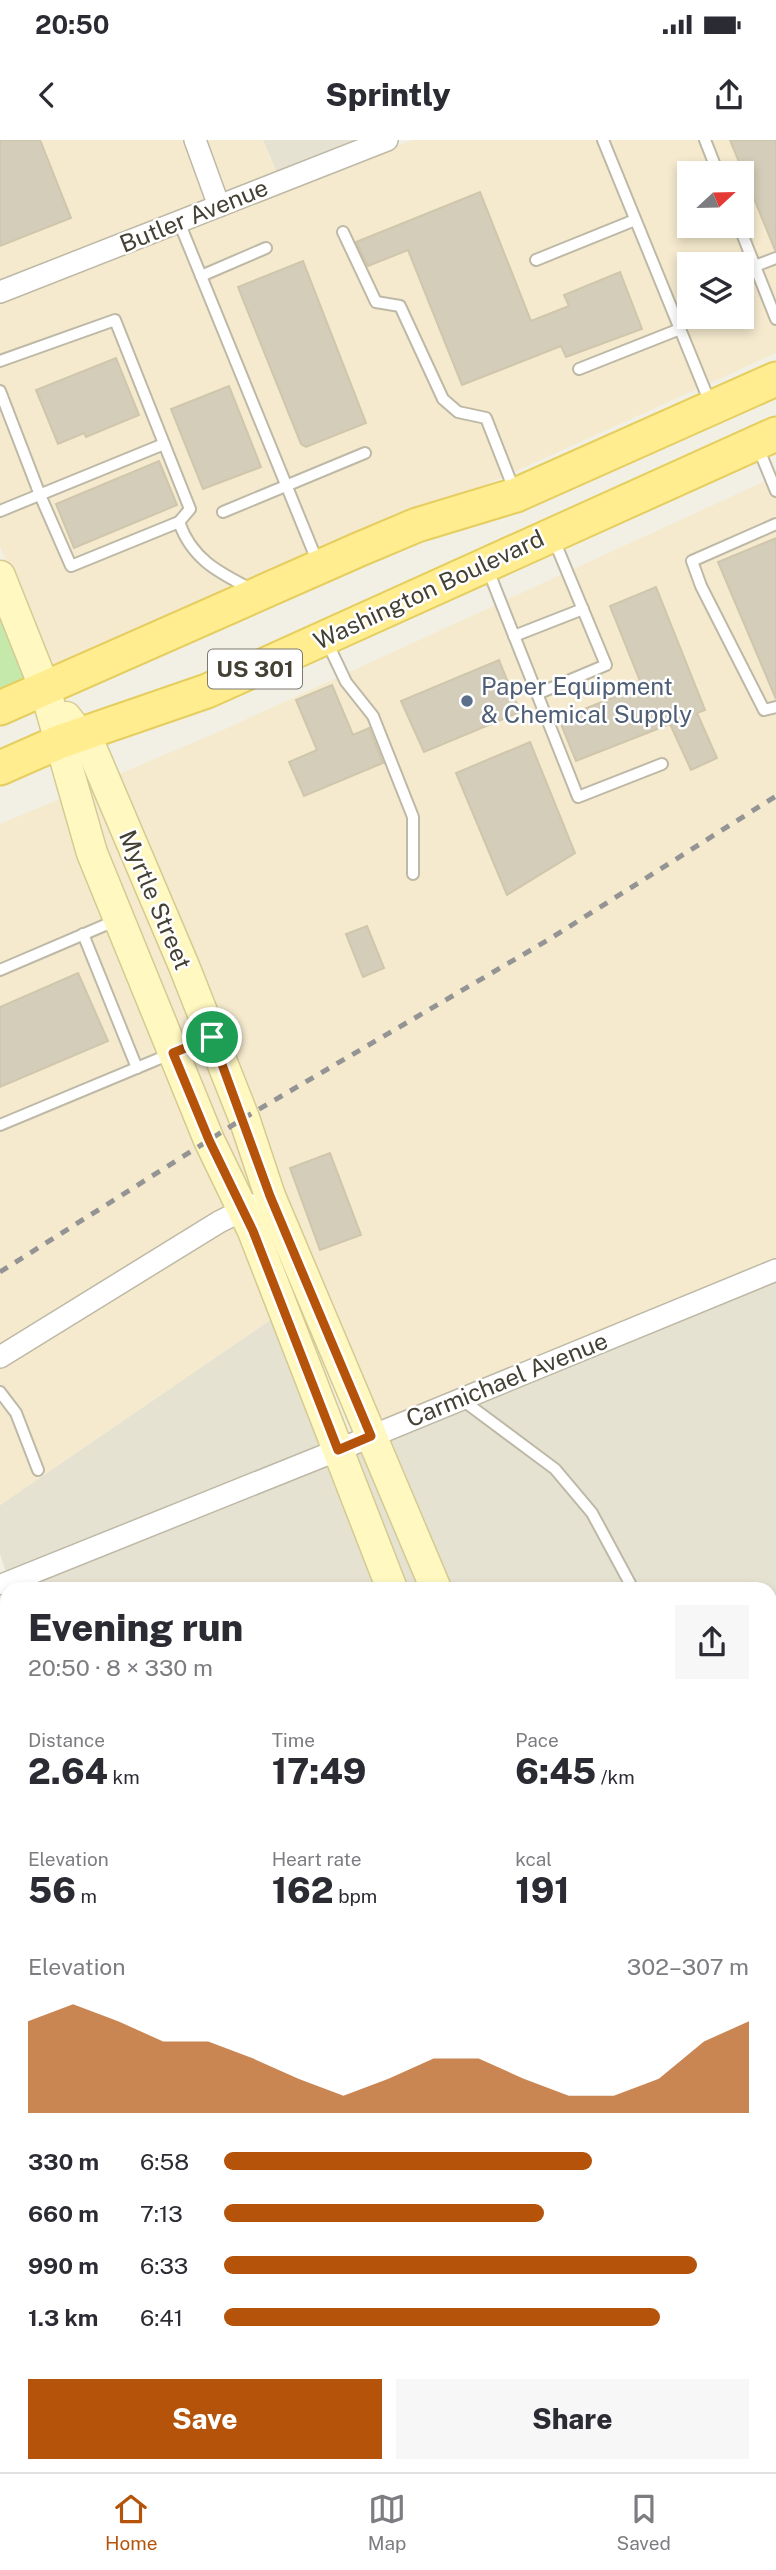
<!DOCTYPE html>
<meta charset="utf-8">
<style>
body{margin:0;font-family:"Public Sans",sans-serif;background:#f7f7f7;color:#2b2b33;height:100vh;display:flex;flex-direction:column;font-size:26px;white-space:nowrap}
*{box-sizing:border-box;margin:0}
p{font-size:23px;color:#7c7c81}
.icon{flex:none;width:38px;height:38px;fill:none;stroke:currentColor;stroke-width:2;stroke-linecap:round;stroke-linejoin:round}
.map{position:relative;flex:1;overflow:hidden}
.details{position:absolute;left:0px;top:1442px;width:777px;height:891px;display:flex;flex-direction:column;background:#fff;border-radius:21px 21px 0 0;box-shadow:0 4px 10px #0003}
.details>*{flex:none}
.needle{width:46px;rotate:68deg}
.controls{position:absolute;left:677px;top:21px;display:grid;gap:14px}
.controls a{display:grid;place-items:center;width:77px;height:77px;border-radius:0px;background:#fff;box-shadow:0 4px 10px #0003;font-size:35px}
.pin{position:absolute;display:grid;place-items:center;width:60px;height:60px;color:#fff;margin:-30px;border:4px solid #fff;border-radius:50%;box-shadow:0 2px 7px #0007}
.round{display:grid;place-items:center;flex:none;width:74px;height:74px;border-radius:0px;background:#f7f7f7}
.summary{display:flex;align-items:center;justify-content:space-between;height:119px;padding:0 28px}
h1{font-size:38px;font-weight:800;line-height:52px}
.figures{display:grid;grid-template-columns:repeat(3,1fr);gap:10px;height:119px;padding:7px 28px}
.figures div{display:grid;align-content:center}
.figures b{font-size:35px;font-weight:800}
.figures small{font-size:19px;font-weight:400}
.figures p{font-size:19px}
.chart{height:196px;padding:14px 28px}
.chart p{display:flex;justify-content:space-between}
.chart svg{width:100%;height:126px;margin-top:7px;fill:#b45309;opacity:.7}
.button{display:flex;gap:14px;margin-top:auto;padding:14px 28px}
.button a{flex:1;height:80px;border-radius:0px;background:#b45309;color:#fff;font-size:28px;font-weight:800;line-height:80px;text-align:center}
.button a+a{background:#f7f7f7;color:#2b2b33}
ul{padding:0 28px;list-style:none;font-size:23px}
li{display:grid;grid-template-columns:112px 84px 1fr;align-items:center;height:52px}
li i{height:18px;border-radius:9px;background:#b45309}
.status{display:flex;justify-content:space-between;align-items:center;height:49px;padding:0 35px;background:#fff;direction:ltr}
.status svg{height:19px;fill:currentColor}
header{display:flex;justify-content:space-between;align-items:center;height:91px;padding:0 28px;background:#fff;font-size:32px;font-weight:800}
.tabs{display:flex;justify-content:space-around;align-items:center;height:98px;border-top:2px solid #e1e1e2;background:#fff;font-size:19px;color:#7c7c81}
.tabs a{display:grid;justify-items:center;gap:4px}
.tabs .active{color:#b45309}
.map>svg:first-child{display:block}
.residential{fill:#e6e2d2}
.commercial{fill:#f5eace;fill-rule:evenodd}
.green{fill:#c5e8ab}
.building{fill:#d4cdb9;stroke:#cfc6ac;stroke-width:2}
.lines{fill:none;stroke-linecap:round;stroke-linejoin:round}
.lane-casing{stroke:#beb9a6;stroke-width:14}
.street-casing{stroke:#beb9a6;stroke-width:24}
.secondary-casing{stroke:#d4ca92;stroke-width:33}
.primary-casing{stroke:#e5ce5f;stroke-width:37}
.lane{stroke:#fff;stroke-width:10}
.street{stroke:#fff;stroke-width:21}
.secondary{stroke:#fff8c1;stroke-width:30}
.primary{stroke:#ffed90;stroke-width:33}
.rail{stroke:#949494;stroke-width:5;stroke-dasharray:9 9;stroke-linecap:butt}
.route-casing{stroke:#fff;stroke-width:14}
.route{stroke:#b45309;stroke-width:9}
.service-dot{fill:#5c6f8a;stroke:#fff;stroke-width:2.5}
.labels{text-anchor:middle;stroke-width:5;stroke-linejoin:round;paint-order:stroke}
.shield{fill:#fff;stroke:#7c7971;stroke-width:2}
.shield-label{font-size:23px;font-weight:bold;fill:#444034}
.street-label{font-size:24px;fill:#444034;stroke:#fff}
.service-label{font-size:24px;fill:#4e5e75;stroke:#fff;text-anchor:start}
</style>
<div class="status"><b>20:50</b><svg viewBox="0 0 49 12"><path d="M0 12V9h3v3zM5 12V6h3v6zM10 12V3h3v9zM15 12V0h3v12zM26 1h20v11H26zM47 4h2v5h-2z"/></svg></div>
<header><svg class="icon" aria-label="back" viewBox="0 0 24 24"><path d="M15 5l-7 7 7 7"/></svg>Sprintly<svg class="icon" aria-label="share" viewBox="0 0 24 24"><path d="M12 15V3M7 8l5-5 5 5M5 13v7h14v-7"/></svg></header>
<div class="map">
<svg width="776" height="2332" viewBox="0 0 776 2332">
<rect width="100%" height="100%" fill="#f2f0e4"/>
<g class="residential">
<path d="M263,0h97l-83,33z"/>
<path d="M776,1140v481l-6,2v-174h-321l-64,-148z"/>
<path d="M273,1178l51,127 -318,127 -6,-18v-49z"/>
<path d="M364,1310l61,139h-21l-53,-134z"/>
<path d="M331,1323l49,126h-363z"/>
<path d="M7,1464v160l-7,-22v-133z"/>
<path d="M7,1933v393h501l-1,6h-507v-396z"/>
</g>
<g class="commercial">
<path d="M0,0h183l23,61 -206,81z"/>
<path d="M207,0h56l14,33 -51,20z"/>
<path d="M412,0h364v213l-352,160 -373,163 -51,-130v-244zM690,33h52v53h-52zM690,124h52v53h-52z"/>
<path d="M776,336v783l-399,164 -263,-647 109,-46z"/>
<path d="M94,645l80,185 83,222 -9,5 -145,-348 -18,-61z"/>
<path d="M64,657l164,409 -228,139v-521z"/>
<path d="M237,1084l36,94 -273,187v-137z"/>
</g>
<g class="green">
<path d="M0,465l31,80 -31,12z"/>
<path d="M776,1881v143l-6,3v-144z"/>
</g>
<g class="building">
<path d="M0,0h40l31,78 -71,28z"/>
<path d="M730,0h46v110h-1z"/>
<path d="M480,52l51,129 38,-15 -5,-11 56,-23 22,57 -76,28 -5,-11 -99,39 -54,-135 -40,16 -12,-24z"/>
<path d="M303,121l63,162 -60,24 -5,-3 -63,-157z"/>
<path d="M116,218l23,57 -53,22 -2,-4 -26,11 -22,-54z"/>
<path d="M229,246l32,81 -58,22 -32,-80z"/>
<path d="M159,321l18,44 -103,43 -18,-44z"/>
<path d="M776,398v161l-58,-137z"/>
<path d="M656,447l49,123 -8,3 20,45 -26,12 -21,-46 -94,37 -17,-42 83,-33 -32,-80z"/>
<path d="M499,520l21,52 -96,40 -23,-51z"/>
<path d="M332,545l21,50 16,-7 14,35 -79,33 -15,-34 28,-12 -21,-50z"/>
<path d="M530,602l45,111 -68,42 -51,-122z"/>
<path d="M367,786l17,42 -21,9 -17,-43z"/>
<path d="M78,833l30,68 -108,46v-80z"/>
<path d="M330,1013l31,82 -41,15 -30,-82z"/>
</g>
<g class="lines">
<defs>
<g id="lane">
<path d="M603,0l77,189"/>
<path d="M705,0l13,33"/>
<path d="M179,82l139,341"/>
<path d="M739,86l37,93"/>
<path d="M343,92l33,70 24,4 43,93 15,13 28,6 29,74"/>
<path d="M536,120l99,-40"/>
<path d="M755,126l21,-8"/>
<path d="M201,136l65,-28"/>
<path d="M0,221l115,-41 75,189 -11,13"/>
<path d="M579,229l101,-40 31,76"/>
<path d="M0,251l40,104 31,71 108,-44c13,38 41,51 74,68"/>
<path d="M757,305l19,46"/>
<path d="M0,371l164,-67"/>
<path d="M223,372l142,-59"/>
<path d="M776,384l-84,37 9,25 63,124 12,-3"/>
<path d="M488,430l90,227 84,-33"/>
<path d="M514,496l69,-27"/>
<path d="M326,500l20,42 27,34 40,101v57"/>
<path d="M537,554l69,-29 -52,-125"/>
<path d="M83,794l54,134"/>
<path d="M0,830l117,-50"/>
<path d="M0,985l211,-88"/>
<path d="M0,1252l16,21 22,57"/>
<path d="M461,1259l94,70 37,44 41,76"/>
<path d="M0,1678l7,-3"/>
<path d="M0,1877l7,-3"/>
<path d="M770,2078l6,-3"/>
<path d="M707,2326l2,6"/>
</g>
<g id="street">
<path d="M195,0l24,66"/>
<path d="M0,152l387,-152"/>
<path d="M0,1217l219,-135 34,-17"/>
<path d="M4,1444l334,-134 438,-180"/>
<path d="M0,1625l7,-3"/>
<path d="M0,2140l7,17"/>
<path d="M0,2296l7,-3"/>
<path d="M248,2326l4,6"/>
<path d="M380,2332l2,-6"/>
</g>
<g id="secondary">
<path d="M0,436l45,113 47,164 117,287 44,91 139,358"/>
<path d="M66,577l27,35 91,214 60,152 26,78 166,393"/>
<path d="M544,2332l1,-6"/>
<path d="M593,2332l1,-6"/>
</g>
<g id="primary">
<path d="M0,568l360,-159 57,-24 99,-30 260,-116"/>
<path d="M0,628l59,-26 148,-51 569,-257"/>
</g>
</defs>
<use href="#lane" class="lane-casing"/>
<use href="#street" class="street-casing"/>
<use href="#secondary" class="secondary-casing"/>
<use href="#primary" class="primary-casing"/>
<use href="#lane" class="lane"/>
<use href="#street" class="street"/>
<use href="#secondary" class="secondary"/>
<use href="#primary" class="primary"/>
<path class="rail" d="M0,1132l244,-154 304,-178 228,-144"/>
</g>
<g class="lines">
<defs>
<path id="route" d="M212,897l58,159 101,240 -33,14 -85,-219 -44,-91 -36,-87z"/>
</defs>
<use href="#route" class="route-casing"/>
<use href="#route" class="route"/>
</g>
<circle class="service-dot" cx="467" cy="561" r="7"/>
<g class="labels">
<rect class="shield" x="208" y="509.5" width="94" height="39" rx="5"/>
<g class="shield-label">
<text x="255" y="537">US 301</text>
</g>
<g class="street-label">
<text transform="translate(194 76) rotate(-22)" y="8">Butler Avenue</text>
<text transform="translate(429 450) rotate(-25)" y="8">Washington Boulevard</text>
<text transform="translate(155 760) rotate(67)" y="8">Myrtle Street</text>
<text transform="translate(507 1240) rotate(-22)" y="8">Carmichael Avenue</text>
</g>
<g class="service-label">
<text x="481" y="555">Paper Equipment<tspan x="481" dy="28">&amp; Chemical Supply</tspan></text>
</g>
</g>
</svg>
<div class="controls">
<a><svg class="needle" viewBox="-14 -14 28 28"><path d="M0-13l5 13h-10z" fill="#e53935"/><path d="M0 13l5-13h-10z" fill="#7c7c81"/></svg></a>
<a><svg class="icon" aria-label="layers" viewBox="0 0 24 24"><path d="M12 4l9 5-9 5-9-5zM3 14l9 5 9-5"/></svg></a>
</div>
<div class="pin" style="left:212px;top:897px;background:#1e9e55"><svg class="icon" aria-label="arrive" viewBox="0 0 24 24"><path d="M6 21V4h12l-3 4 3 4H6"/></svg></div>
<section class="details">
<div class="summary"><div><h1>Evening run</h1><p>20:50 · 8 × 330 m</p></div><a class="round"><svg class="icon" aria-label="share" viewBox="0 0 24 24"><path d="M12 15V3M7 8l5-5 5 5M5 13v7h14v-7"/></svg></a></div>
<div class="figures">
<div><p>Distance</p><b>2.64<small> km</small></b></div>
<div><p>Time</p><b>17:49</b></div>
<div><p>Pace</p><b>6:45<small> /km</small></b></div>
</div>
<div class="figures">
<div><p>Elevation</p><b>56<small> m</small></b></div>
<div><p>Heart rate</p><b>162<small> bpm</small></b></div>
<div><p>kcal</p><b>191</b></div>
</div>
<div class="chart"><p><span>Elevation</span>302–307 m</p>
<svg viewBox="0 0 160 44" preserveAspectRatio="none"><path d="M0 44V12L10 6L20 12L30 19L40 19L50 25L60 32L70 38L80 32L90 25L100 25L110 32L120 38L130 38L140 32L150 19L160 12V44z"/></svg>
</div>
<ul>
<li><b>330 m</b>6:58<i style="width:70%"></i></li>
<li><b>660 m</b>7:13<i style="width:61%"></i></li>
<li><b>990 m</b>6:33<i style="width:90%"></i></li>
<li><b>1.3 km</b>6:41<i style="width:83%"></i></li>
</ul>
<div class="button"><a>Save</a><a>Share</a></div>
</section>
</div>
<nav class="tabs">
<a class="active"><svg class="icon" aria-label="home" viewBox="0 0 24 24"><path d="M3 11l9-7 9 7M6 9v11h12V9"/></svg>Home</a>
<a><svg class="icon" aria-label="map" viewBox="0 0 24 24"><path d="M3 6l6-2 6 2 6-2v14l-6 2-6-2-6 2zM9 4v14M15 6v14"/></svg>Map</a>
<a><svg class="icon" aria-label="saved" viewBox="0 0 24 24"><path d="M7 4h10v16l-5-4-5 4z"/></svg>Saved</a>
</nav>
